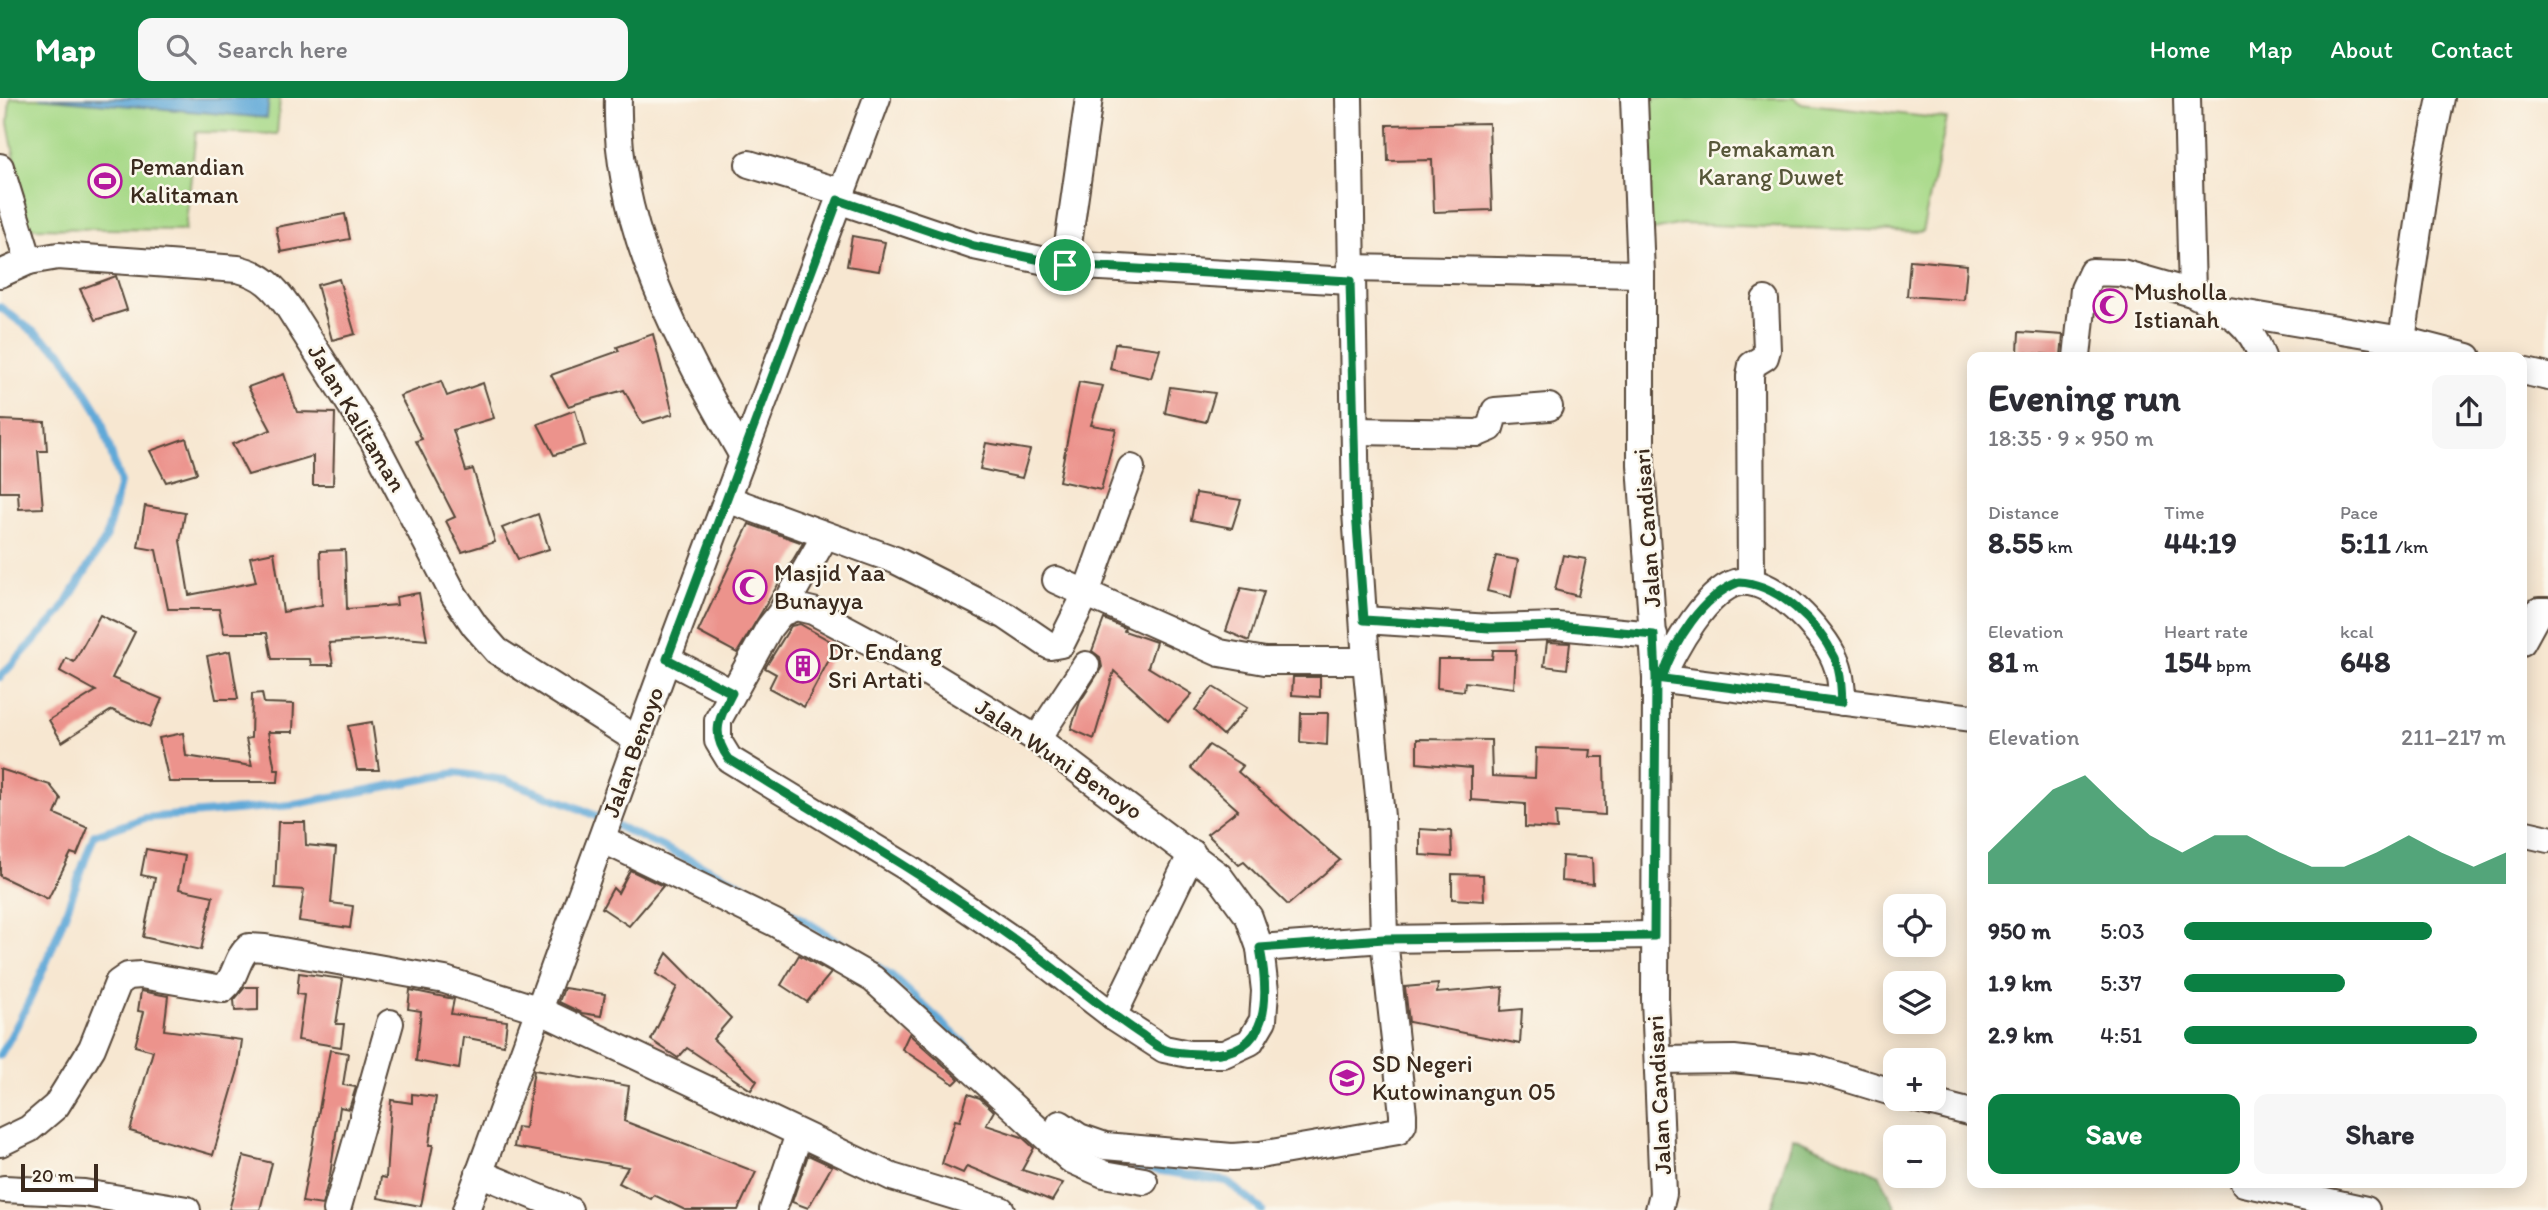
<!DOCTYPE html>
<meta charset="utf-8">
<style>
body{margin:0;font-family:Itim,sans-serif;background:#f7f7f7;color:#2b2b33;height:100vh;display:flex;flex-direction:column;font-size:26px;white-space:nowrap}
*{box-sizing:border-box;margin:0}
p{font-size:23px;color:#7c7c81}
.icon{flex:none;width:38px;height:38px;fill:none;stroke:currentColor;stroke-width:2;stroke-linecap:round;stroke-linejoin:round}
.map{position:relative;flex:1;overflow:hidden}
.drawer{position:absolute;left:1967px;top:254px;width:560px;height:836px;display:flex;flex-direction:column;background:#fff;border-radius:14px;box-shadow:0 4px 18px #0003}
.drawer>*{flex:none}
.fabs{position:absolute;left:1883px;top:796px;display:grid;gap:14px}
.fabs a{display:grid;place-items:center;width:63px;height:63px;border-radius:14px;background:#fff;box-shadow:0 4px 18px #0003;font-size:35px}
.scale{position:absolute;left:21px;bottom:18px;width:77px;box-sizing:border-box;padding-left:7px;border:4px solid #3b2a1e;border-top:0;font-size:19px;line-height:24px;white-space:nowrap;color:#3b2a1e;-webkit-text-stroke:5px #fbf7ec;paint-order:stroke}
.pin{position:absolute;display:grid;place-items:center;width:60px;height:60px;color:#fff;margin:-30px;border:4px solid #fff;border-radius:50%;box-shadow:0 2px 7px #0007}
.round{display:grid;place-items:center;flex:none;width:74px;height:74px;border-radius:14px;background:#f7f7f7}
.summary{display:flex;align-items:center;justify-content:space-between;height:119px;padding:0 21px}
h1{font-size:38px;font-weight:700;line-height:52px}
.stats{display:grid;grid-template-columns:repeat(3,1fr);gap:10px;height:119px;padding:7px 21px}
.stats div{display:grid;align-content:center}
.stats b{font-size:30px;font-weight:700}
.stats small{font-size:19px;font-weight:400}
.stats p{font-size:19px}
.chart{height:196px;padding:14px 21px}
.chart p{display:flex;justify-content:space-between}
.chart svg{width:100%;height:126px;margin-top:7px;fill:#0b8043;opacity:.7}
.cta{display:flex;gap:14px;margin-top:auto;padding:14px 21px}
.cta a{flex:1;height:80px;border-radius:14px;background:#0b8043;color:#fff;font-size:28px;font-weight:700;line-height:80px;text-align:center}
.cta a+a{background:#f7f7f7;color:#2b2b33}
ul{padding:0 21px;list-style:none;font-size:23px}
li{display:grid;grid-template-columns:112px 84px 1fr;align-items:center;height:52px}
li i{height:18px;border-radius:9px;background:#0b8043}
header{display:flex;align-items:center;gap:42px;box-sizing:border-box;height:98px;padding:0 35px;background:#0b8043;color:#fff}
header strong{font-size:33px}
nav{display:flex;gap:38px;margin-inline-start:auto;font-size:24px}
.search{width:490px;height:63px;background:#f7f7f7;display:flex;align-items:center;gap:18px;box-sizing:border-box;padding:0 24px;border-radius:14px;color:#7c7c81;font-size:26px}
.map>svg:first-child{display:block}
.green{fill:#a7d988;stroke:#718253;stroke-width:2}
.forest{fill:#85b974;stroke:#607249;stroke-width:2}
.water{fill:#61a9d8;stroke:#4e6a7b;stroke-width:2}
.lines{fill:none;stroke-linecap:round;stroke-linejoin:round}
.stream{stroke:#61a9d8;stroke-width:8}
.building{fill:#ec938c}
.minor-casing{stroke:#574639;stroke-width:30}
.minor{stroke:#fff;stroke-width:26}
.route-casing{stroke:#fff;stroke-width:14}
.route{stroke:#0b8043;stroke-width:9}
.labels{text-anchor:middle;stroke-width:5;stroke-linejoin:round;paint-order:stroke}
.park-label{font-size:24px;fill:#565638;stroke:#fbf7ec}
.poi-label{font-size:24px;fill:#3b2a1e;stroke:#fbf7ec;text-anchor:start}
.street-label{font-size:24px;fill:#3b2a1e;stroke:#fbf7ec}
</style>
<header>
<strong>Map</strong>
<div class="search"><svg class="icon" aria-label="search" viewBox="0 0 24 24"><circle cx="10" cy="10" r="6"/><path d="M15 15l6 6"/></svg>Search here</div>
<nav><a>Home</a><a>Map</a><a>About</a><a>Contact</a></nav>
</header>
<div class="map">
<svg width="2548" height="1112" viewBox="0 0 2548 1112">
<rect width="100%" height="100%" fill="#fbf7ec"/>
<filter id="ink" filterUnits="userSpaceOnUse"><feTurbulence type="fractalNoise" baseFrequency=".0143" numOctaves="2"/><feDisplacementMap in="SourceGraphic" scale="14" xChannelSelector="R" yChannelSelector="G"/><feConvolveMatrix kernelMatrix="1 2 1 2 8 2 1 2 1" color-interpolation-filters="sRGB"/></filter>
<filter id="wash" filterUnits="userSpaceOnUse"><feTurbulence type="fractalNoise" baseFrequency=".00686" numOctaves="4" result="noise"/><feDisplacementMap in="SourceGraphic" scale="28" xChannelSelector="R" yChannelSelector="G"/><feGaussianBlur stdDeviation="1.57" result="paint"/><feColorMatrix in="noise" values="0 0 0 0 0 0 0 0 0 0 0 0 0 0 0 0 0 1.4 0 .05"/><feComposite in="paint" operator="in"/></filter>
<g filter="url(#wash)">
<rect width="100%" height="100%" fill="#f7e7d1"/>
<g class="green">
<path d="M10,0h270l-3,36 -81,-2 -11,98 -157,-2 -20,-105z"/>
<path d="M1647,0h147l6,5 147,16 -25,113 -240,-8 -33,7z"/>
</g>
<path class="forest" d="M1793,1039l87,38 17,35h-126z"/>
<path class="water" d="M39,0h230l-2,20z"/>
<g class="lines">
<g class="stream">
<path d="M0,209l62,46 37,60 21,70 -14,55 -46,75 -60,64"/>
<path d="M0,957c41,-67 67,-146 94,-220l51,-17 146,-13 165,-32 49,7 67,25 161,75 74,42 85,54 111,104"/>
<path d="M1136,1069l90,14 36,29"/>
</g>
</g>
<g id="blocks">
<g class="building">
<path d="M1489,25l3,87 -58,2 -2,-52 -44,1 -1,-36z"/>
<path d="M345,116l5,25 -69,13 -5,-25z"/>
<path d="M852,138l33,6 -6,29 -32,-5z"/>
<path d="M1910,162l57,5 -3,35 -57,-4z"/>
<path d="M116,178l11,34 -32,10 -15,-31z"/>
<path d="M339,181l16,55 -23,6 -15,-55z"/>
<path d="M2019,234l44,3 -2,21 -43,-4z"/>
<path d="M653,236l20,80 -31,9 -18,-33 -56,16 -17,-31 68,-24 -2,-4z"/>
<path d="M1115,245l45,6 -9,29 -41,-9z"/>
<path d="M284,276l13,38 38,1 -2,72h-20v-29l-65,19 -16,-31 39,-14 -23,-43z"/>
<path d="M441,283l6,15 36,-13 11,35 -41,12 13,41 7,-2 22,73 -33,10 -16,-31 9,-4 -39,-76 6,-2 -22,-43z"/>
<path d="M1079,284l24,4 -12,39 25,4 -15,61 -42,-9z"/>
<path d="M1170,289l45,6 -9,29 -41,-9z"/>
<path d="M575,312l10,35 -31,10 -16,-31z"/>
<path d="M0,322l45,2 2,29h-9l5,57 -24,1 -1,-17h-18z"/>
<path d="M186,340l11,35 -31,9 -16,-31z"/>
<path d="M986,345l44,7 -8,28 -42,-9z"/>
<path d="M1196,395l45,7 -9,28 -41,-8z"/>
<path d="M145,408l40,7 -5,28 9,54 67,-13 -6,-25 24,-5 9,60 39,-7 -2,-54 25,-1 2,59 50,-4 -1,-8 23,-4 8,47 -23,-2 -75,5 4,22h-22l-1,-6h-38l-5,-26h-43l-5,-24h-51l-12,-59 -18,-3z"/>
<path d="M538,416l11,35 -31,10 -16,-31z"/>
<path d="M749,426l54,19 -66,110 -39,-21z"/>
<path d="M1563,457l23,4 -8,37 -23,-6z"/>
<path d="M1496,458l22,4 -7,37 -24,-6z"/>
<path d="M1241,490l23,4 -15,49 -23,-10z"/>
<path d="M100,517l35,17 -23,46 50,21 -12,28 -38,-17 -50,32 -13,-22 47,-29 -36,-20 6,-13 8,4z"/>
<path d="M1104,521l21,9 -1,3 32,11 -8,25 44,27 -24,27 -54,-50 -20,68 -23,-10 9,-27 22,-35 -2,-10 -8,-6z"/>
<path d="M800,526l37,21 -33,62 -35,-19 7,-14 -11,-6 26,-42z"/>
<path d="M1547,544l23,1 -3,26 -23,-3z"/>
<path d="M1493,552h23l-2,38 -49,-6 -1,9 -27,-3 1,-29h54z"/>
<path d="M230,553l8,48h-22l-9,-43z"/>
<path d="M1293,579h27v20l-28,-2z"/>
<path d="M1213,589l34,21 -24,27 -28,-25z"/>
<path d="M262,595l2,10 30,1 -1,28h-25l7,38h4l-1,12h-109l-10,-44 24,-5 3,23 66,10 -6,-27 5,-1 1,-44z"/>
<path d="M1301,615h27l-1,32 -27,-3z"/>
<path d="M372,624l7,48h-22l-9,-44z"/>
<path d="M1417,641l74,1 1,36 43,2 1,-30 55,2 -1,7h14l1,58 -49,-3 1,17 -32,-2v-23l-54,-4v-32l-54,-5z"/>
<path d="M1209,647l34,21 -5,6 102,88 -52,45 -44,-43 -5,3 -32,-31 31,-24 -47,-42z"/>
<path d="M0,671l50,16 11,14 -6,15 33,14 -11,27 -6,-2 -23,46 -48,-23z"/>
<path d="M278,724h27l1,23 30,3 -5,55 22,3 -3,22 -51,-7 5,-31 -29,-2z"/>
<path d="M1420,731l31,2 1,26 -32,-2z"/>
<path d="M146,751l39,7 -6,33 34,7 -12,54 -58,-13 12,-59 -14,-3z"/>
<path d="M1562,758l30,2 1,26 -32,-3z"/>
<path d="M630,772l33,16 -34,40 -27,-18 11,-20 5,5z"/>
<path d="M1452,776l31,1 1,26 -32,-2z"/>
<path d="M667,855l64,65 -18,21 44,42 -6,9 -64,-42 -9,10 -27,-18 26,-53 -21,-13z"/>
<path d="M799,857l32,18 -24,29 -26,-17z"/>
<path d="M299,875l44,6 -7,45h8l-3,23 -43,-7 6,-45 -7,-1z"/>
<path d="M1438,886l-1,9 66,-6 -2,24 21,-2 -2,35 -111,-22 -4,-35z"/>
<path d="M245,889h13v23l-23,1 -1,-11z"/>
<path d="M564,890l41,6 -4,22 -19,-3 -23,-11z"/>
<path d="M410,892l44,9 -3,15 56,7 -3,24 -41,-8 -4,32 -43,-8 5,-50 -13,-2z"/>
<path d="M141,893l27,5 -4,34 78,10 -4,30 -25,85 -83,-24 23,-80 -18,-5 9,-34 -6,-1z"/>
<path d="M909,936l50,45 -5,5 -52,-35z"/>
<path d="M330,952l18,3 -5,32 13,2 -7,22 -9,-2 -10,68 -8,30 -20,-3z"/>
<path d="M534,972l95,16 -5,35 132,51 -18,38h-53l-31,-15 -3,4 -32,-16 9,-16 -114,-20 3,-20 8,1z"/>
<path d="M412,996l24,3 -7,48h4l-12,61 -43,-8 3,-21 5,1 5,-78 21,3z"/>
<path d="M968,996l12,4 14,13 -8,14 36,12 12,11 -12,22 41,13 -11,18 -85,-35 -4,7 -21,-9 13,-44 5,1z"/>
<path d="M808,1057l24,11 -24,42 -16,-6z"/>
<path d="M244,1058l28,7 -12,47h-31z"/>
</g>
</g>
</g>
<g filter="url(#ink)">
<use href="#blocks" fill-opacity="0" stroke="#574639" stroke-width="2"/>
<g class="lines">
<defs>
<g id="minor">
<path d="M618,0c-4,129 63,249 125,358"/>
<path d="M1634,0l7,176v191l15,213 -1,321 8,195 -4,16"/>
<path d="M2187,0l5,195c34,18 57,26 70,64"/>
<path d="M749,66l92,28"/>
<path d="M0,69l29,94"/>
<path d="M838,102l136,46 91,19 285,16"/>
<path d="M1065,167l24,-167"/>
<path d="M1350,170l291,6"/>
<path d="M0,176l29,-13 29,-5 180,13c25,6 36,18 51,39l84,132 81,155 21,31 22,25 140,89"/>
<path d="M2229,213l173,29 66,17"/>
<path d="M2402,242l26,-179 13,-63"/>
<path d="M2077,259l7,-68 8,-17 30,1 70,20"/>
<path d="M2522,273l26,6"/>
<path d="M1354,333l124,2 12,-5 5,-17 54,-4"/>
<path d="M727,401l168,61 111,56 44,30 11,-2 24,-48 46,-128"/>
<path d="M1056,482l164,73 45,8h101"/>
<path d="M1751,484l-1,-206 2,-11 13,-8 2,-7 -2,-50"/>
<path d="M796,509l17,4 112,60 112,68 182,137 30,41 11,31 5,43 -2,29 -13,22 -26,12h-35l-25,-5 -51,-33 -85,-66 -120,-82 -179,-109 -11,-18v-21l51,-92 12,-15z"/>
<path d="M781,515l44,-77"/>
<path d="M1364,522l126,8 67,-2 97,9"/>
<path d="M2522,544l17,-31h9"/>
<path d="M667,561l65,34"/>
<path d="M1656,580l316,40"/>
<path d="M1662,580c9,-26 48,-93 78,-96 34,-4 83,49 95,78 6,13 7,27 7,42"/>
<path d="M1037,641l49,-74"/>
<path d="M2522,735l26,6"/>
<path d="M602,741l173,84 98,56 197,180 34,15 40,7"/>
<path d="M1260,850l124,-9 -3,-122 -15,-156 -10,-149 -7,-414"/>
<path d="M1113,918l79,-163"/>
<path d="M1658,962l76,-1 79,9 82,25"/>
<path d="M1917,1001l55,14"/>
<path d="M1060,1026l19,13 26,9 127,11 28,-2 138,-24 5,-7v-10l-19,-175 270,-4"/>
<path d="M0,1045l29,-14 27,-23 36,-58 26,-65 10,-7 13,-1 82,14c14,-12 12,-30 26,-42l16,1 180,32 92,29 355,168 109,33"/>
<path d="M479,1075l90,37"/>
<path d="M2244,1085l122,27"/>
<path d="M4,1091l80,4 103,17"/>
<path d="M337,1112l53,-187"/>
<path d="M466,1112l201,-551 210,-561"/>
<path d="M773,1112l26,-76"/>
</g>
</defs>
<use href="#minor" class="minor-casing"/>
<use href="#minor" class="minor"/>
</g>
</g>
<g class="lines" filter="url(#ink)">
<defs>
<path id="route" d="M1065,167l-91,-19 -136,-46 -171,459 65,34c-13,25 -22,41 -3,66 101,61 204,121 300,191 37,27 71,57 110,83 8,5 17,14 27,17 13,4 28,4 42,4 64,0 61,-58 52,-106l124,-9 270,-3 2,-258h6c12,-36 40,-82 77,-96 40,2 79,41 96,76 6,14 6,29 7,44l-186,-24 -2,-43 -97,-9 -67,2 -126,-8 -8,-108 -6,-231 -285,-16"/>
</defs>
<use href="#route" class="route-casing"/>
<use href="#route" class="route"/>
</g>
<defs>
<symbol id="stadium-ring" viewBox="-11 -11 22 22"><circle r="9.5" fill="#fbf7ec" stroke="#b5179e" stroke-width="1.5"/><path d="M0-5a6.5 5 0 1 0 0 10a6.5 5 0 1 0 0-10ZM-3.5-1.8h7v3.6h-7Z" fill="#b5179e"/></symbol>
<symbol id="mosque-ring" viewBox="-11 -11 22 22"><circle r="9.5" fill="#fbf7ec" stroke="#b5179e" stroke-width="1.5"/><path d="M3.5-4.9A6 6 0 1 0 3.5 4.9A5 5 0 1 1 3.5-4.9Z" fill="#b5179e"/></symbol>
<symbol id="building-ring" viewBox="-11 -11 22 22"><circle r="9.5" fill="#fbf7ec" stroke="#b5179e" stroke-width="1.5"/><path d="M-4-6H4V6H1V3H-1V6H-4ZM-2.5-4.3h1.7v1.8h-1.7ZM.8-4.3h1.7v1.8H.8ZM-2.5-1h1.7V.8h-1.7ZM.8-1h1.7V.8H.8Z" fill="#b5179e"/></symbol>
<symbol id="school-ring" viewBox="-11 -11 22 22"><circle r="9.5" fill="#fbf7ec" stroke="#b5179e" stroke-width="1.5"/><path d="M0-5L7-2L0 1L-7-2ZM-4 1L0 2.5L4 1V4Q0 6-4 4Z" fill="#b5179e"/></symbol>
</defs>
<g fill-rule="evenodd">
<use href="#stadium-ring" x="86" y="64" width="38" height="38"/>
<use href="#mosque-ring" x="2091" y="189" width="38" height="38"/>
<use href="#mosque-ring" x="731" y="470" width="38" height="38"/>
<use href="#building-ring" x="784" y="549" width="38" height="38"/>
<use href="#school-ring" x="1328" y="961" width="38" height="38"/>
</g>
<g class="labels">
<g class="park-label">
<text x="1771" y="59">Pemakaman<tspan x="1771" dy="28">Karang Duwet</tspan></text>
</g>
<g class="poi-label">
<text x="130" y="77">Pemandian<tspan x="130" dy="28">Kalitaman</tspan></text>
<text x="2134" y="202">Musholla<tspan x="2134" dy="28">Istianah</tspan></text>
<text x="774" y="483">Masjid Yaa<tspan x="774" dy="28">Bunayya</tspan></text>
<text x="828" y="562">Dr. Endang<tspan x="828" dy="28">Sri Artati</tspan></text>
<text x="1372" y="974">SD Negeri<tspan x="1372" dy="28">Kutowinangun 05</tspan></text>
</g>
<g class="street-label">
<text transform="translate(357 320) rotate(59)" y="8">Jalan Kalitaman</text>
<text transform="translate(1647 430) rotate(-94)" y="8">Jalan Candisari</text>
<text transform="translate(633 654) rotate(-70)" y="8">Jalan Benoyo</text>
<text transform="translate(1059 661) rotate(34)" y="8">Jalan Wuni Benoyo</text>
<text transform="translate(1659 997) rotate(-93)" y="8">Jalan Candisari</text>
</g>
</g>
</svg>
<div class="fabs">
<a><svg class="icon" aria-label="locate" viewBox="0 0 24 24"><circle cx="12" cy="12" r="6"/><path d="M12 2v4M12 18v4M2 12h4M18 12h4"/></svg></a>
<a><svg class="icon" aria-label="layers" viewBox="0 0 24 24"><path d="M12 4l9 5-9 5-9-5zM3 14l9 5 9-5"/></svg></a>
<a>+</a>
<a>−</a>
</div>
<div class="scale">20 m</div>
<div class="pin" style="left:1065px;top:167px;background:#1e9e55"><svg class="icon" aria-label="arrive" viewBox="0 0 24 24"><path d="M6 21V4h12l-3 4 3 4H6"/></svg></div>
<section class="drawer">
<div class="summary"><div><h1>Evening run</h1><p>18:35 · 9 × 950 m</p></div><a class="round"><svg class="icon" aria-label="share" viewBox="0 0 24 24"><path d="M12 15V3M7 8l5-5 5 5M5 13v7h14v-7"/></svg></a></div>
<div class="stats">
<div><p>Distance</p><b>8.55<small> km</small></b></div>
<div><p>Time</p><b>44:19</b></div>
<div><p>Pace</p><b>5:11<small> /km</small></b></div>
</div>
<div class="stats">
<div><p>Elevation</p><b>81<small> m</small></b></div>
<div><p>Heart rate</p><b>154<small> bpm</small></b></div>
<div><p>kcal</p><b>648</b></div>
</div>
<div class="chart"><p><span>Elevation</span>211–217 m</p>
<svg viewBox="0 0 160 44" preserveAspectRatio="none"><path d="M0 44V33L10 22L20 11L30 6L40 17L50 27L60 33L70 27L80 27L90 33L100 38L110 38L120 33L130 27L140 33L150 38L160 33V44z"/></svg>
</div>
<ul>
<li><b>950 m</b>5:03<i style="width:77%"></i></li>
<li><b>1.9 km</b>5:37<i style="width:50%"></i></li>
<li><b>2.9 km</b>4:51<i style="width:91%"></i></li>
</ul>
<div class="cta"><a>Save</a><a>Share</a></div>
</section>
</div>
